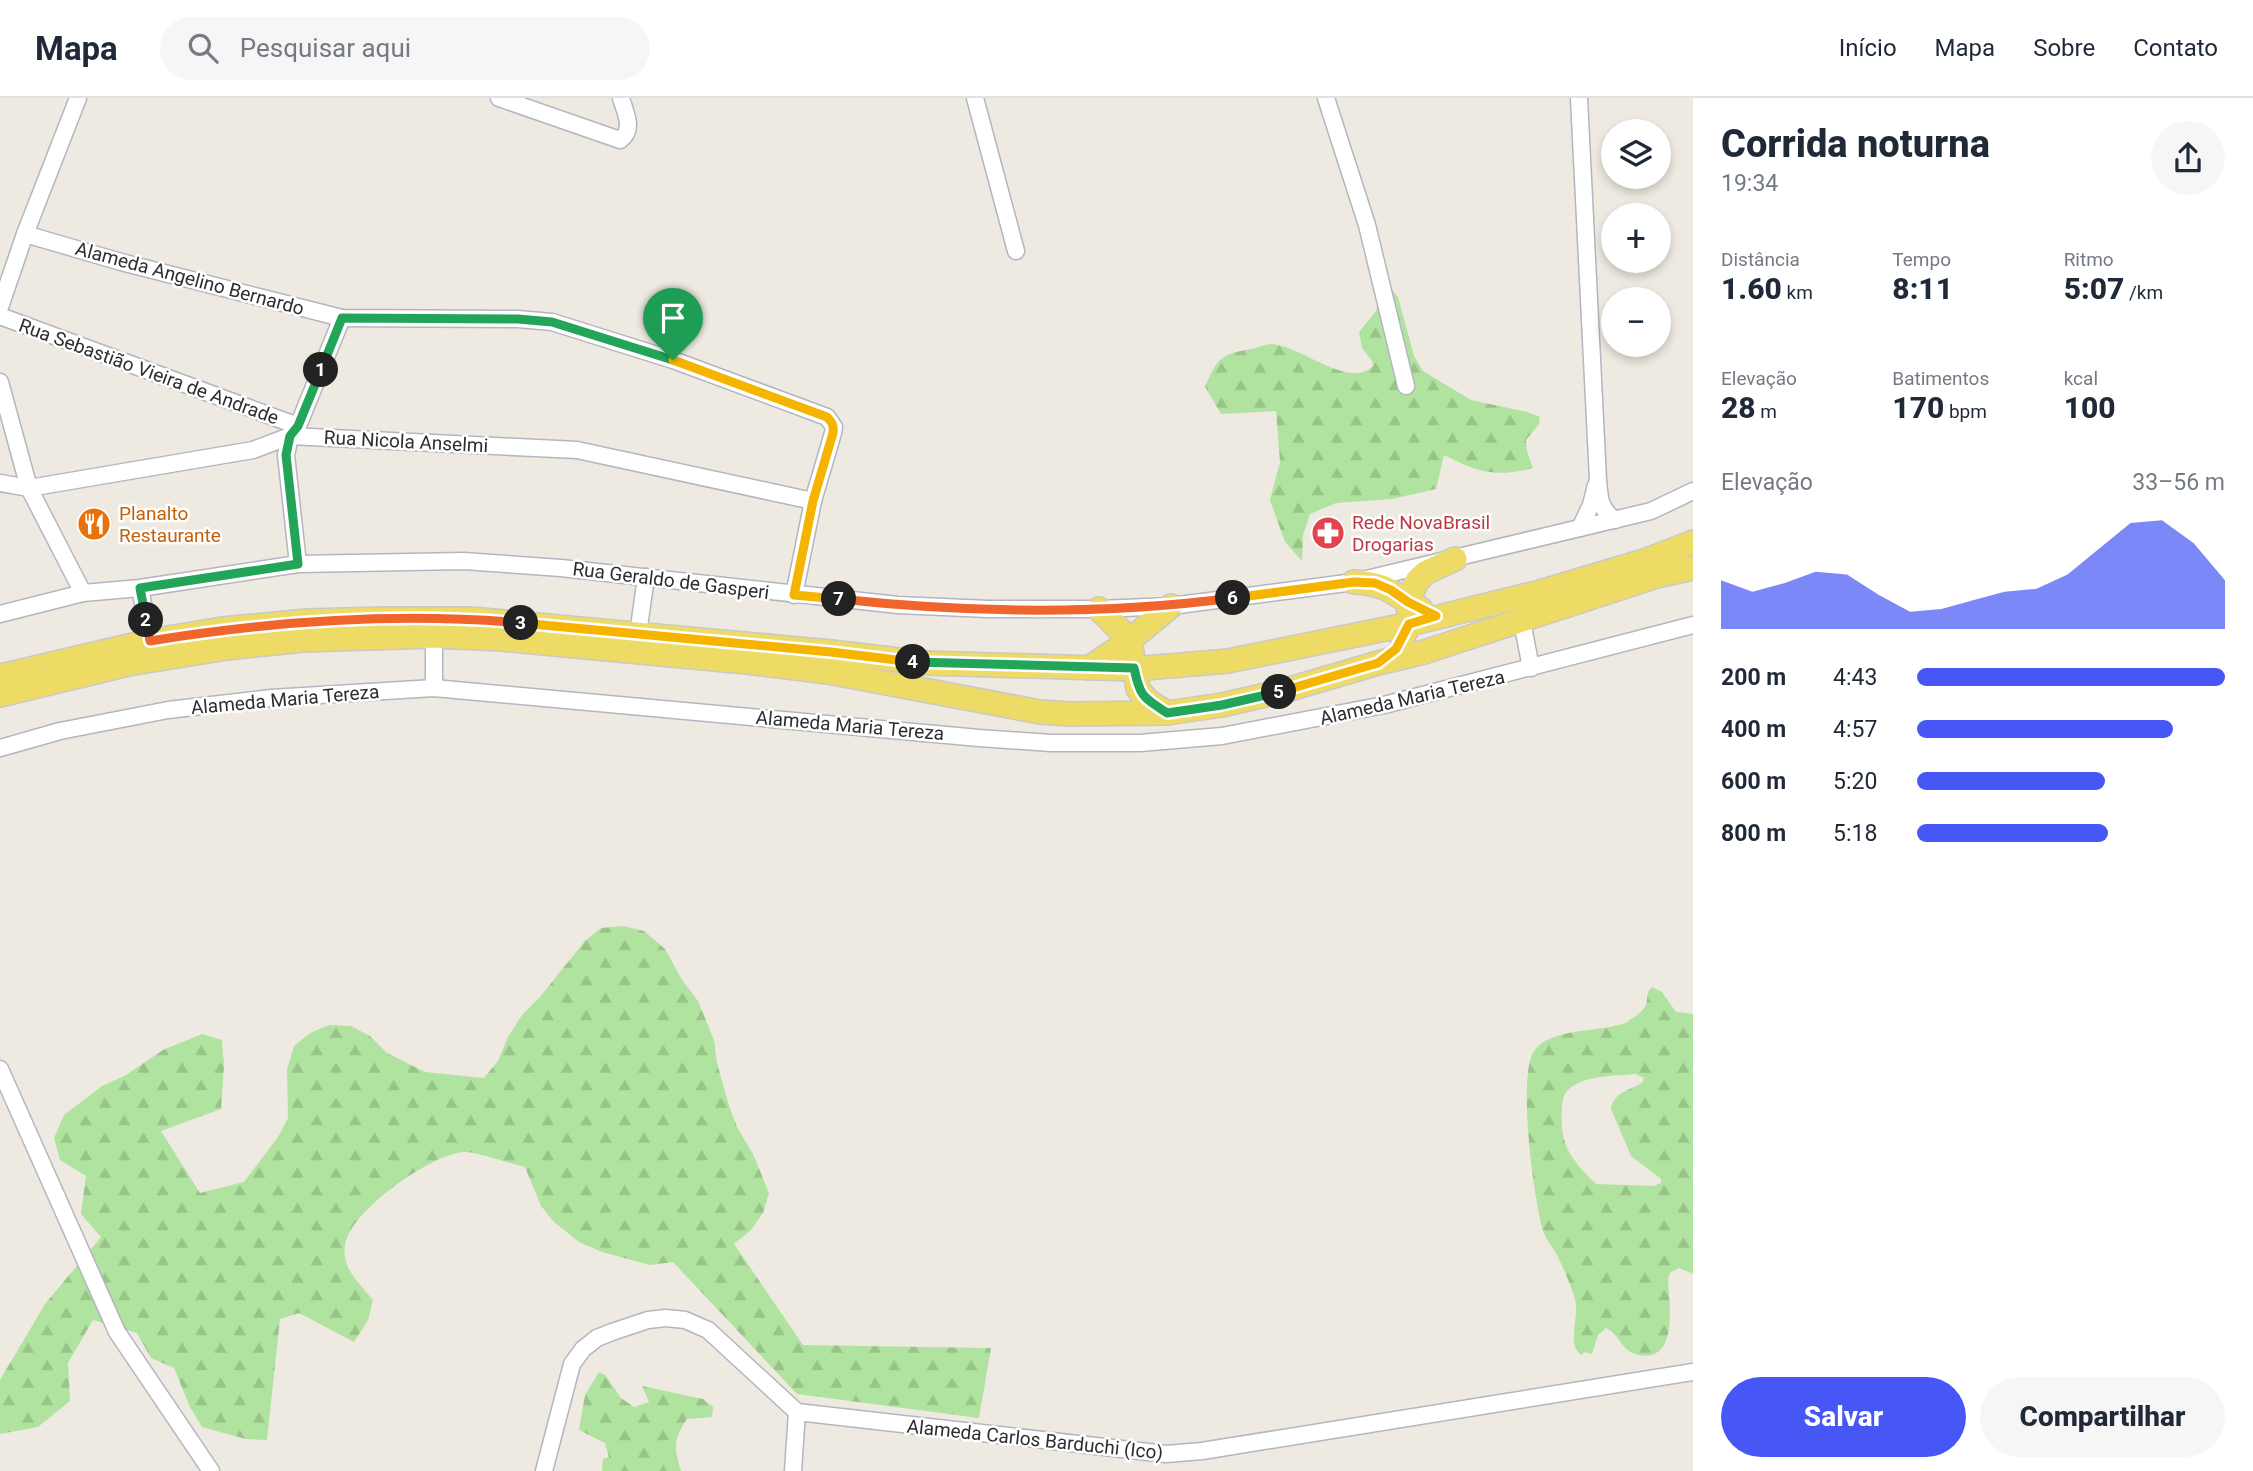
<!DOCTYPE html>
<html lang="pt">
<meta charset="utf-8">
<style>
body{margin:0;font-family:Roboto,sans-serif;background:#f6f6f7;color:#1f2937;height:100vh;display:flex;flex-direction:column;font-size:26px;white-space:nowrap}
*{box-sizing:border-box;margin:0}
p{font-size:23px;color:#747a83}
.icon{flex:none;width:38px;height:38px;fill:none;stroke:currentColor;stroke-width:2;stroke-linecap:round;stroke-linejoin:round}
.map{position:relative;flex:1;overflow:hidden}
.drawer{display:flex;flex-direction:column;background:#fff;width:560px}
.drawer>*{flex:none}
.buttons{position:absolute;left:1601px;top:21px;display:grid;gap:14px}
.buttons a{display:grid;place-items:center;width:70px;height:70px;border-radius:50%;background:#fff;box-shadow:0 4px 10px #0003;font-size:35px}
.pin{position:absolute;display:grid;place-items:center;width:60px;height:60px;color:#fff;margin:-72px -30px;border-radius:50% 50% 50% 0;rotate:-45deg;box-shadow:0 0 7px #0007}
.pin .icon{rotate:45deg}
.km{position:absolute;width:35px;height:35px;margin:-18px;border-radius:50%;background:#222;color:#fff;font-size:19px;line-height:35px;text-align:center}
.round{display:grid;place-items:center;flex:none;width:74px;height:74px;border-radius:37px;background:#f6f6f7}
.headline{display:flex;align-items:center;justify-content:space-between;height:119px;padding:0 28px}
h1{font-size:38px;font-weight:800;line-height:52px}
.metrics{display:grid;grid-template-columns:repeat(3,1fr);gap:10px;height:119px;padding:7px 28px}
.metrics div{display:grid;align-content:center}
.metrics b{font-size:30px;font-weight:800}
.metrics small{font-size:19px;font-weight:400}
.metrics p{font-size:19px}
.chart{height:196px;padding:14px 28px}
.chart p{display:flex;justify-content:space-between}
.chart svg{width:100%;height:126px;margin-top:7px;fill:#4657f6;opacity:.7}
.button{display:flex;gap:14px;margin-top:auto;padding:14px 28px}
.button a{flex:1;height:80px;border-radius:42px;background:#4657f6;color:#fff;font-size:28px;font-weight:800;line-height:80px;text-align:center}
.button a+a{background:#f6f6f7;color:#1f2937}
ul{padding:0 28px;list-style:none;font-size:23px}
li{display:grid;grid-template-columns:112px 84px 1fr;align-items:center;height:52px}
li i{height:18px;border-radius:9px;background:#4657f6}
header{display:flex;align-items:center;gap:42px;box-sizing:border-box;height:98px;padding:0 35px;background:#fff;border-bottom:2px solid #e0e1e3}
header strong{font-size:33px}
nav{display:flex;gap:38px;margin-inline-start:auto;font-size:24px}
.search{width:490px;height:63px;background:#f6f6f7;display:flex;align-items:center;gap:18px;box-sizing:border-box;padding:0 24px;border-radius:38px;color:#747a83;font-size:26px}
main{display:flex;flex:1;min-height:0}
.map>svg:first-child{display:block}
.forest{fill:url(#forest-firs);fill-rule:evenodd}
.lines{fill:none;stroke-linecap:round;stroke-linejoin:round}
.minor-casing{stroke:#b4b5c0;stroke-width:19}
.primary-casing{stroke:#c9c9c9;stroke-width:26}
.minor{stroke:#fff;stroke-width:16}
.primary{stroke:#eedb66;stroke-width:23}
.split-1-casing{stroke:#fff;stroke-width:14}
.split-2-casing{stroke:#fff;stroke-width:14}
.split-3-casing{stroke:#fff;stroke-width:14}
.split-4-casing{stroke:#fff;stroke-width:14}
.split-5-casing{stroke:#fff;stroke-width:14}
.split-6-casing{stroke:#fff;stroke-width:14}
.split-7-casing{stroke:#fff;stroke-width:14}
.split-8-casing{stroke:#fff;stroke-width:14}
.split-1{stroke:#22a559;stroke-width:9}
.split-2{stroke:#22a559;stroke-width:9}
.split-3{stroke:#f0652b;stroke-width:9}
.split-4{stroke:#f5b400;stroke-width:9}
.split-5{stroke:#22a559;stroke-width:9}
.split-6{stroke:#f5b400;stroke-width:9}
.split-7{stroke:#f0652b;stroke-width:9}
.split-8{stroke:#f5b400;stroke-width:9}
.labels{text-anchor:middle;stroke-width:5;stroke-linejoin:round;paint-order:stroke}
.street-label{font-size:19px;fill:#2e2e2e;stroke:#fff}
.food-label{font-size:19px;fill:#c56008;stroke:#fff;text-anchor:start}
.health-label{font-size:19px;fill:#be3a42;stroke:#fff;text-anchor:start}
</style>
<header>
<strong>Mapa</strong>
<div class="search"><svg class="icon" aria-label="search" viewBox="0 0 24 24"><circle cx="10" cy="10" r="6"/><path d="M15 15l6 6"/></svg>Pesquisar aqui</div>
<nav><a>Início</a><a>Mapa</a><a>Sobre</a><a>Contato</a></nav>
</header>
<main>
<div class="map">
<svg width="1693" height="1373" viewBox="0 0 1693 1373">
<defs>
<pattern id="forest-firs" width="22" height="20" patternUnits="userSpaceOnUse" patternTransform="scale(1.75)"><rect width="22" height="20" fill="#b0e39f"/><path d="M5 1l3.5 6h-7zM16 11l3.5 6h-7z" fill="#98c389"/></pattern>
</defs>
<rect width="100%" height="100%" fill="#eeeae1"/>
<g class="forest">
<path d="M1389,189l9,10 16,59 9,15 48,29 56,12 13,5 -1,7 -13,16 1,11 6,17c-37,10 -56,4 -89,-13l-8,34 -44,10 -56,4 -26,11 -7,21 -1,26 -17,-19 -15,-42 10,-38 -4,-51 -55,3 -16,-27c12,-28 15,-33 46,-38 6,-1 14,-5 21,-5 30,2 77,46 101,22l-1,-5 -10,-13 -3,-16 17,-21 6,-21z"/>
<path d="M623,828l21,5 21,18 17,31 16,21 16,39 3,23 13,46 8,20 15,25 16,39 -6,20 -13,18 -16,13 69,101 188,3 -12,70 -182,-24 -124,-132 -23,3 -48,-13 -23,-10 -25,-20 -13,-16 -16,-39c-14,-3 -50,-16 -62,-15 -33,3 -113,59 -118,93 -4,23 15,39 28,55l-5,20 -14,22 -55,-29 -19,6 -13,121 -21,-1 -44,-12 -12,-20 -16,-39 -23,-10 -14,-25 -44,-13 -25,43 2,38 -32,26 -38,7v-54l45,-76 56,-67 -20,-23 5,-38 -26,-16 -6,-22 10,-23 38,-29 24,-11 37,-25 39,-16 20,6 2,26 -3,43 -60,22 39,62 44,-11 34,-45 10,-19 -1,-48 7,-24 16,-13 19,-8 22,1 19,10 17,17 38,19 59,6 14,-17 10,-24 14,-22 17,-17 46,-57 16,-13z"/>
<path d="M1652,889l10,5 14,20 17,2v260l-14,-6 -8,4 -3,6c1,24 12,89 -33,76 -13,-4 -16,-20 -29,-26l-8,7 -6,19 -7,-2 -4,3c-15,-12 -1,-38 -6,-56 -4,-14 -12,-31 -18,-44 -4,-8 -11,-15 -14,-24 -9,-30 -26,-155 -9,-180 17,-24 65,-18 91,-28 5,-2 17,-11 20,-16 4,-8 0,-14 7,-20zM1636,976l8,4 -2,5c-13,7 -29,10 -31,26l20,47 30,23v4l-7,3 -58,-2c-25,-25 -37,-39 -34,-75 0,-9 2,-18 11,-23 17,-11 43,-10 63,-12z"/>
<path d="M599,1274l6,3 16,23 13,9 15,-5 -7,-16 61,13 10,8 -1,10 -25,2c-14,21 -13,28 -6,52h-79l1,-12 6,-2 -4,-14 -26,-13 6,-35z"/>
</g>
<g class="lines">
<defs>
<g id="minor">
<path d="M499,0l121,42c15,-10 5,-28 1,-42"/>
<path d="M975,0l41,153"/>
<path d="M1326,0l41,127 39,161"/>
<path d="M1579,0l19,382c2,19 1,28 17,40"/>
<path d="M25,136l96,28 221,56 176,1 34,3 121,38 154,57 7,10 -1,6 -20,68 -19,94"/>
<path d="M0,209l25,-73 53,-136"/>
<path d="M0,218l298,110"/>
<path d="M0,284l29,106 54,105"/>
<path d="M0,385l29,5 224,-38 37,-14 287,14 236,51"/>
<path d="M1580,430l11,-23 5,-20"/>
<path d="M298,466l-12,-109 4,-19 8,-10 44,-108"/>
<path d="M140,490l10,53"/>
<path d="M0,516l83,-21 57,-5 158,-24 166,-3 97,7 337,37 90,4h111l72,-3 183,-24 297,-71 42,-20"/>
<path d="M1522,523l9,47"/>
<path d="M638,536l8,-57"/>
<path d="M434,590v-52"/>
<path d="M0,650l60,-17 108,-21 103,-12 163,-10 545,50 72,5h89l82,-7 162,-31 309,-80"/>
<path d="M0,971l117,263 94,139"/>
<path d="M544,1373l28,-107 11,-15 14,-11 15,-6 36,-12 18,-2 19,2 23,10 89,82 369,42 36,-3 491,-79"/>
<path d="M793,1373l4,-59"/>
</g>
<g id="primary">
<path d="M1354,484c35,2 38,12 67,27"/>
<path d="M1099,511l31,31 8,49 10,12 19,12"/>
<path d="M1402,540l8,-14 -2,-22 9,-21 8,-8 30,-14"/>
<path d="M1089,570l41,-28 41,-34"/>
<path d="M0,578l150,-35 72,-12 85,-8 75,-2h89l360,33 94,11 209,6 94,-8 182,-37 130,-32 104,-31 49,-19"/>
<path d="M0,597l128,-31 99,-16 76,-8 131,-4 67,3 245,23 82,10 212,40 29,2 98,-1 55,-8 61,-14 95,-28 46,-11 233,-76 36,-8"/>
</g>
</defs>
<use href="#minor" class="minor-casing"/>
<use href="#primary" class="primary-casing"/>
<use href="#minor" class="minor"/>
<use href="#primary" class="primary"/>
</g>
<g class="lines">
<defs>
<path id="split-1" d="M321,272l21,-52 176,1 34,3 121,38"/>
<path id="split-2" d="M146,522l-6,-32 158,-24 -12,-109 4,-19 8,-10 23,-56"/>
<path id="split-3" d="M146,522l4,21c123,-20 246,-29 371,-18"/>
<path id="split-4" d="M521,525l310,29 82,10"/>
<path id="split-5" d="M913,564l221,6c6,29 9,29 33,45l55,-8 57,-13"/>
<path id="split-6" d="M1233,500l121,-16 21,1 16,7 17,12 28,14 -27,8 -13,25 -18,14 -99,29"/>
<path id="split-7" d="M839,501c130,14 264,16 394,-1"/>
<path id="split-8" d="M673,262l154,57c5,5 7,8 6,16l-20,68 -19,94 45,4"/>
</defs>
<use href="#split-1" class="split-1-casing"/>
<use href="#split-2" class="split-2-casing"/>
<use href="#split-3" class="split-3-casing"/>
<use href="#split-4" class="split-4-casing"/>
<use href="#split-5" class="split-5-casing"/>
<use href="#split-6" class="split-6-casing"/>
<use href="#split-7" class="split-7-casing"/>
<use href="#split-8" class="split-8-casing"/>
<use href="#split-1" class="split-1"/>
<use href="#split-2" class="split-2"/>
<use href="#split-3" class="split-3"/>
<use href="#split-4" class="split-4"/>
<use href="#split-5" class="split-5"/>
<use href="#split-6" class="split-6"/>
<use href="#split-7" class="split-7"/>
<use href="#split-8" class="split-8"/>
</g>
<defs>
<symbol id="restaurant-disc" viewBox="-11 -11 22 22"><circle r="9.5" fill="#e8710a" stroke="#fff"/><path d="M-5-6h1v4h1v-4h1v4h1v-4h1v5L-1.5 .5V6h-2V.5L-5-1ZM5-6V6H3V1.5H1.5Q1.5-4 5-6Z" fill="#fff"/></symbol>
<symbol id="pharmacy-disc" viewBox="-11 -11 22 22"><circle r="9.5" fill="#e0444e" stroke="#fff"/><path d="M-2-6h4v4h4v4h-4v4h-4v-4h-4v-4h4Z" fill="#fff"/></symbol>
</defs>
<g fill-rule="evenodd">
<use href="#restaurant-disc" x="75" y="407" width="38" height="38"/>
<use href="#pharmacy-disc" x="1309" y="416" width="38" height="38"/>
</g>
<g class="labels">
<g class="street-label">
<text transform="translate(190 180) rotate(15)" y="7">Alameda Angelino Bernardo</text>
<text transform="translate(149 273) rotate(20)" y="7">Rua Sebastião Vieira de Andrade</text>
<text transform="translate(406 343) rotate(3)" y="7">Rua Nicola Anselmi</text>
<text transform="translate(671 482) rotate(7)" y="7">Rua Geraldo de Gasperi</text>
<text transform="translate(1412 599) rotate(-13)" y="7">Alameda Maria Tereza</text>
<text transform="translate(285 601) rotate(-5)" y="7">Alameda Maria Tereza</text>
<text transform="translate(850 627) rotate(5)" y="7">Alameda Maria Tereza</text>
<text transform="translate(1035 1341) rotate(6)" y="7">Alameda Carlos Barduchi (Ico)</text>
</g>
<g class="food-label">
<text x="119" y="422">Planalto<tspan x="119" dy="22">Restaurante</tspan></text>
</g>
<g class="health-label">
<text x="1352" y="431">Rede NovaBrasil<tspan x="1352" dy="22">Drogarias</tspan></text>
</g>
</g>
</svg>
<div class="buttons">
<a><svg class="icon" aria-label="layers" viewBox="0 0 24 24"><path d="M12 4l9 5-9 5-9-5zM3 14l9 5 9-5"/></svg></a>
<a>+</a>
<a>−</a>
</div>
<div class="pin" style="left:673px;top:262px;background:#1e9e55"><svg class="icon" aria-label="arrive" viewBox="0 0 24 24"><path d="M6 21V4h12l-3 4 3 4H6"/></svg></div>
<b class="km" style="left:321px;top:272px">1</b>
<b class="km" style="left:146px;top:522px">2</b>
<b class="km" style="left:521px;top:525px">3</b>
<b class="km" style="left:913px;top:564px">4</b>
<b class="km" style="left:1279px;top:594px">5</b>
<b class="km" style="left:1233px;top:500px">6</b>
<b class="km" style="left:839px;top:501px">7</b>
</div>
<section class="drawer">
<div class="headline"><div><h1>Corrida noturna</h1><p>19:34</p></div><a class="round"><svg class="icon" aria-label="share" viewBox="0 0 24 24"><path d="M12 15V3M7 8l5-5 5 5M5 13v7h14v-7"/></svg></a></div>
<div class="metrics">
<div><p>Distância</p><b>1.60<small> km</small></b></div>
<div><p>Tempo</p><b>8:11</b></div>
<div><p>Ritmo</p><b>5:07<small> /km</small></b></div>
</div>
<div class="metrics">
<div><p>Elevação</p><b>28<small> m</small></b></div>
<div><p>Batimentos</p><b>170<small> bpm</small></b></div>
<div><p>kcal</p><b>100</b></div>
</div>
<div class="chart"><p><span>Elevação</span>33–56 m</p>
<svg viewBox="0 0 160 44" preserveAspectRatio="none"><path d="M0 44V27L10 31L20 28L30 24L40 25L50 32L60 38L70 37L80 34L90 31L100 30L110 25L120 16L130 7L140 6L150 14L160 27V44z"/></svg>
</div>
<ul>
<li><b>200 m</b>4:43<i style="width:100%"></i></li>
<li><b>400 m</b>4:57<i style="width:83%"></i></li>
<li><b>600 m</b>5:20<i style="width:61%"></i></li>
<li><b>800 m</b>5:18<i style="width:62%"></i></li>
</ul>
<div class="button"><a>Salvar</a><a>Compartilhar</a></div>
</section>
</main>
